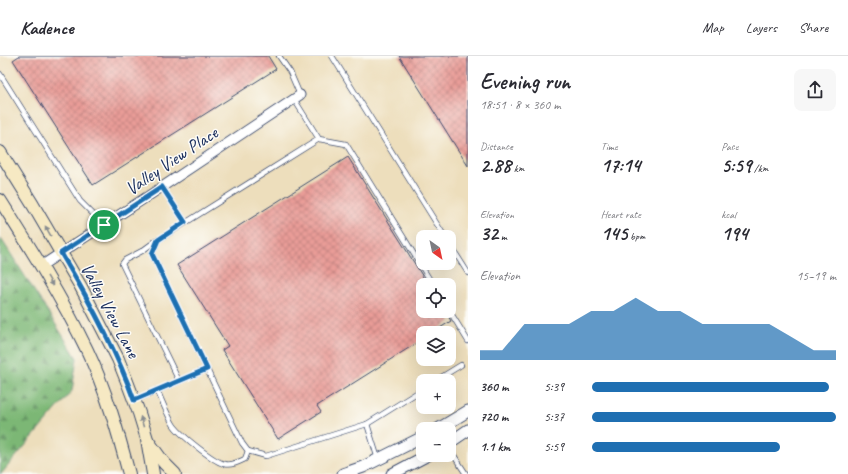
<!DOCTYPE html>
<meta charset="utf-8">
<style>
body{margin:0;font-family:Caveat,sans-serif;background:#f7f7f7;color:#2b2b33;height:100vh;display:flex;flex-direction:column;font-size:15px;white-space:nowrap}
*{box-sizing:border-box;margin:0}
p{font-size:13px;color:#7c7c81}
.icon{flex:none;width:22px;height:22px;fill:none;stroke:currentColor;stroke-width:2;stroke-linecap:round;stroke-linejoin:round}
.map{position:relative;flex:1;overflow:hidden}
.panel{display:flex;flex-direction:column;background:#fff;width:380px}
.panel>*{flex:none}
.needle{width:26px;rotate:147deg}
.fabs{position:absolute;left:416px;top:174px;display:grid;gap:8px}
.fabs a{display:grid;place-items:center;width:40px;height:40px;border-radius:8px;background:#fff;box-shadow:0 4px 16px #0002;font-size:20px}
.pin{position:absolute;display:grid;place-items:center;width:34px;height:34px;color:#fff;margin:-17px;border:2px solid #fff;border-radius:50%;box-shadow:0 1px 4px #0007}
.round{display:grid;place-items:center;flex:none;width:42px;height:42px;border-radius:8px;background:#f7f7f7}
.headline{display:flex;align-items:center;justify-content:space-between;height:68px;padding:0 12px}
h1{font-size:22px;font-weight:700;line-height:30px}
.metrics{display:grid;grid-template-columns:repeat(3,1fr);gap:6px;height:68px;padding:4px 12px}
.metrics div{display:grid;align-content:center}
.metrics b{font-size:20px;font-weight:700}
.metrics small{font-size:11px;font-weight:400}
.metrics p{font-size:11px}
.chart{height:112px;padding:8px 12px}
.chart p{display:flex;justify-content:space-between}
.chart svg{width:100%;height:72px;margin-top:4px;fill:#1f6fb2;opacity:.7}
ul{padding:0 12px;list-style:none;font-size:13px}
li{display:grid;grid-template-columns:64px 48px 1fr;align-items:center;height:30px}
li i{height:10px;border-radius:5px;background:#1f6fb2}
header{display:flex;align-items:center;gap:24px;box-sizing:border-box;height:56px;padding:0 20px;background:#fff;border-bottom:1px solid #e1e1e2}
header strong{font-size:19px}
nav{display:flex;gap:22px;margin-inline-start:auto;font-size:14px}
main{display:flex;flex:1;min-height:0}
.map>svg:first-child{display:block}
.forest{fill:url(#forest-firs);stroke:#4c736a}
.building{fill:url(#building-cross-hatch)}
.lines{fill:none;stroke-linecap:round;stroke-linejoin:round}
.service-casing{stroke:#3a496c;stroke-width:6}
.minor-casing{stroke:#3a496c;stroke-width:11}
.tertiary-casing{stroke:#3a496c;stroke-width:13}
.secondary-casing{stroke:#3a496c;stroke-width:14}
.service{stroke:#fff;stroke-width:4.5}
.minor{stroke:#fff;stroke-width:9}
.tertiary{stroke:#fff;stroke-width:11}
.secondary{stroke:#f6e9c3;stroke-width:12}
.oneway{fill:#888c90}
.route-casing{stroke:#fff;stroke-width:8}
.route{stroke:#1f6fb2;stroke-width:5}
.labels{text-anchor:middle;stroke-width:3;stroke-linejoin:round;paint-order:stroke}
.street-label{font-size:19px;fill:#1b2f5e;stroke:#fdfcf7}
</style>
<header>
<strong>Kadence</strong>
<nav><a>Map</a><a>Layers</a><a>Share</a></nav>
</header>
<main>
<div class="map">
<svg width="468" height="418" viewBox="0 0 468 418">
<defs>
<pattern id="forest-firs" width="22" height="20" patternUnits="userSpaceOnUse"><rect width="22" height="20" fill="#7cb775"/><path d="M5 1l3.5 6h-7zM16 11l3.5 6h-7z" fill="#659563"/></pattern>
<pattern id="building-cross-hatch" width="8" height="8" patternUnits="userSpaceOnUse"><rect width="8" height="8" fill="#e99c97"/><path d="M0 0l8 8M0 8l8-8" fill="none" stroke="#bc807e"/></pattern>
</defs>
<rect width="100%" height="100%" fill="#fdfcf7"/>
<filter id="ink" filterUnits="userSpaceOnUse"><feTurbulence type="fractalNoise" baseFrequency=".025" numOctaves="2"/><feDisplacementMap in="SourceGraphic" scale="8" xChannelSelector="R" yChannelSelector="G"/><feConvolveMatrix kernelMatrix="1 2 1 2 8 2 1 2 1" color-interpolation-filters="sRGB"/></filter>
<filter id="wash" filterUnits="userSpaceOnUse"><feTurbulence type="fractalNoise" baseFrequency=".012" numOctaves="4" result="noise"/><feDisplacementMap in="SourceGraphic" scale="16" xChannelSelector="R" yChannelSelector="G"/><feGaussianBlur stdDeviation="0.9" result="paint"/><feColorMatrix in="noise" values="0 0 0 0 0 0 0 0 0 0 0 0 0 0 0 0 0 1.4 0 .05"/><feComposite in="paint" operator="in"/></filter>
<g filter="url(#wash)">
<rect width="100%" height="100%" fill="#eddebc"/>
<path class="forest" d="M0,181l77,121 -5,33 -71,83h-1z"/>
<g id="blocks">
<g class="building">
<path d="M19,0h249l8,13 -183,116 -80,-125z"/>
<path d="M399,0h69v110z"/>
<path d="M348,101l80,128h-5v26h22l6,10 -19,12h-9v6l-106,67 4,6 -43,27 -56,-89 6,-4 -51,-81z"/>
</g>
</g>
</g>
<g filter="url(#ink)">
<use href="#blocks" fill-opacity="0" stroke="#3a496c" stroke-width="1"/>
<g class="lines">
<defs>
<g id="service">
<path d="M279,0l11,16 10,23"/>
<path d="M332,0l113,181"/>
<path d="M0,18l80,127 24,24"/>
<path d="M294,43l25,40 27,5 87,141"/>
<path d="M319,83l-161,101 -6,14 90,189 6,8 18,5 101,-32 56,-35"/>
<path d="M162,131l23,35"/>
<path d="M157,184l-15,11 -17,9 -3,4 57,117"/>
<path d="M449,187l19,30"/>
<path d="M449,254l19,31"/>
<path d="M435,325l26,-16"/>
<path d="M157,334c5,11 10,24 16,34 6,10 40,37 51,40 7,2 15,-2 21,-5l3,-8"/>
<path d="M135,344l72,-31"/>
<path d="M367,368l11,35"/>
<path d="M449,392l17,26"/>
</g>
<path id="minor" d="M41,210l121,-79 138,-92"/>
<g id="tertiary">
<path d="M438,373l30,-18"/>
<path d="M449,387l19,-13"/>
<path d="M343,418l20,-7 60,-30"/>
<path d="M392,418l36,-19"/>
</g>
<g id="secondary">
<path d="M0,96l33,53 48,82 37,72 10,25 11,29 8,26 6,35"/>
<path d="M0,144c31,49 62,98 87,150 19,40 31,82 42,124"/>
<path d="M148,385l16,22 11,11"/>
</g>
</defs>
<use href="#service" class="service-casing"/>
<use href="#minor" class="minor-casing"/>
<use href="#tertiary" class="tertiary-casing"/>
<use href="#secondary" class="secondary-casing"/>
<use href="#service" class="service"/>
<use href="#minor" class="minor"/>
<use href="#tertiary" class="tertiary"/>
<use href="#secondary" class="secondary"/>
</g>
<defs><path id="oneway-solid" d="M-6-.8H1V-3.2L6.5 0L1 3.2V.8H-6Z"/></defs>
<g class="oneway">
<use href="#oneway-solid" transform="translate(48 175) rotate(-120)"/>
<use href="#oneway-solid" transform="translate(50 225) rotate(60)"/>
<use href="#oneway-solid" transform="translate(142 366) rotate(-107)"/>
</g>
</g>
<g class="lines" filter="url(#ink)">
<defs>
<path id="route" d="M162,131l23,35 -27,18 -6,14 55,115 -73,31c-18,-51 -45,-100 -73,-147z"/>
</defs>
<use href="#route" class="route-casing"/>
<use href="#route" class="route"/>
</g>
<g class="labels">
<g class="street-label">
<text transform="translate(171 104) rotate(-34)" y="7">Valley View Place</text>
<text transform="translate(111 254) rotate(62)" y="7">Valley View Lane</text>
</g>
</g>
</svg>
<div class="fabs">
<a><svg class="needle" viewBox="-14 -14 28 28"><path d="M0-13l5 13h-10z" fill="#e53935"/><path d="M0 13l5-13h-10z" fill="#7c7c81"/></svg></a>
<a><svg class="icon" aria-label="locate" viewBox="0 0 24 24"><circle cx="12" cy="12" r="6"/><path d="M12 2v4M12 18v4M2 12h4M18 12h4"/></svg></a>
<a><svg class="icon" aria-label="layers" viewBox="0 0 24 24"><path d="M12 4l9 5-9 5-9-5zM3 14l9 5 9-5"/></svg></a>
<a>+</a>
<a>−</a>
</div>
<div class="pin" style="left:104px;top:169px;background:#1e9e55"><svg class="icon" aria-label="arrive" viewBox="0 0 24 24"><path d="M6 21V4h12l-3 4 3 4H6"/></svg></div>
</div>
<section class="panel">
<div class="headline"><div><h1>Evening run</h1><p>18:51 · 8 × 360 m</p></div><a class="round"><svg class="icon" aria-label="share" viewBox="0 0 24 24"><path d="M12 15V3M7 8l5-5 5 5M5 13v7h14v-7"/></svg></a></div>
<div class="metrics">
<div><p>Distance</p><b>2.88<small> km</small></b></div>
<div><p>Time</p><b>17:14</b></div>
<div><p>Pace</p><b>5:59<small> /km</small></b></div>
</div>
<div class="metrics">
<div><p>Elevation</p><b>32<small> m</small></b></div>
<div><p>Heart rate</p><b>145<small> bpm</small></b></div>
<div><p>kcal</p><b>194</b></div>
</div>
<div class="chart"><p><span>Elevation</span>15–19 m</p>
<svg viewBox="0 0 160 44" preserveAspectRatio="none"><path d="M0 44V38L10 38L20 22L30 22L40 22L50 14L60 14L70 6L80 14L90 14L100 22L110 22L120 22L130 22L140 30L150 38L160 38V44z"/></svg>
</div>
<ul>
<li><b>360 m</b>5:39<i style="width:97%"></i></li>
<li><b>720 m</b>5:37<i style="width:100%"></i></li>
<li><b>1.1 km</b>5:59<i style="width:77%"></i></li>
</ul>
</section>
</main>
